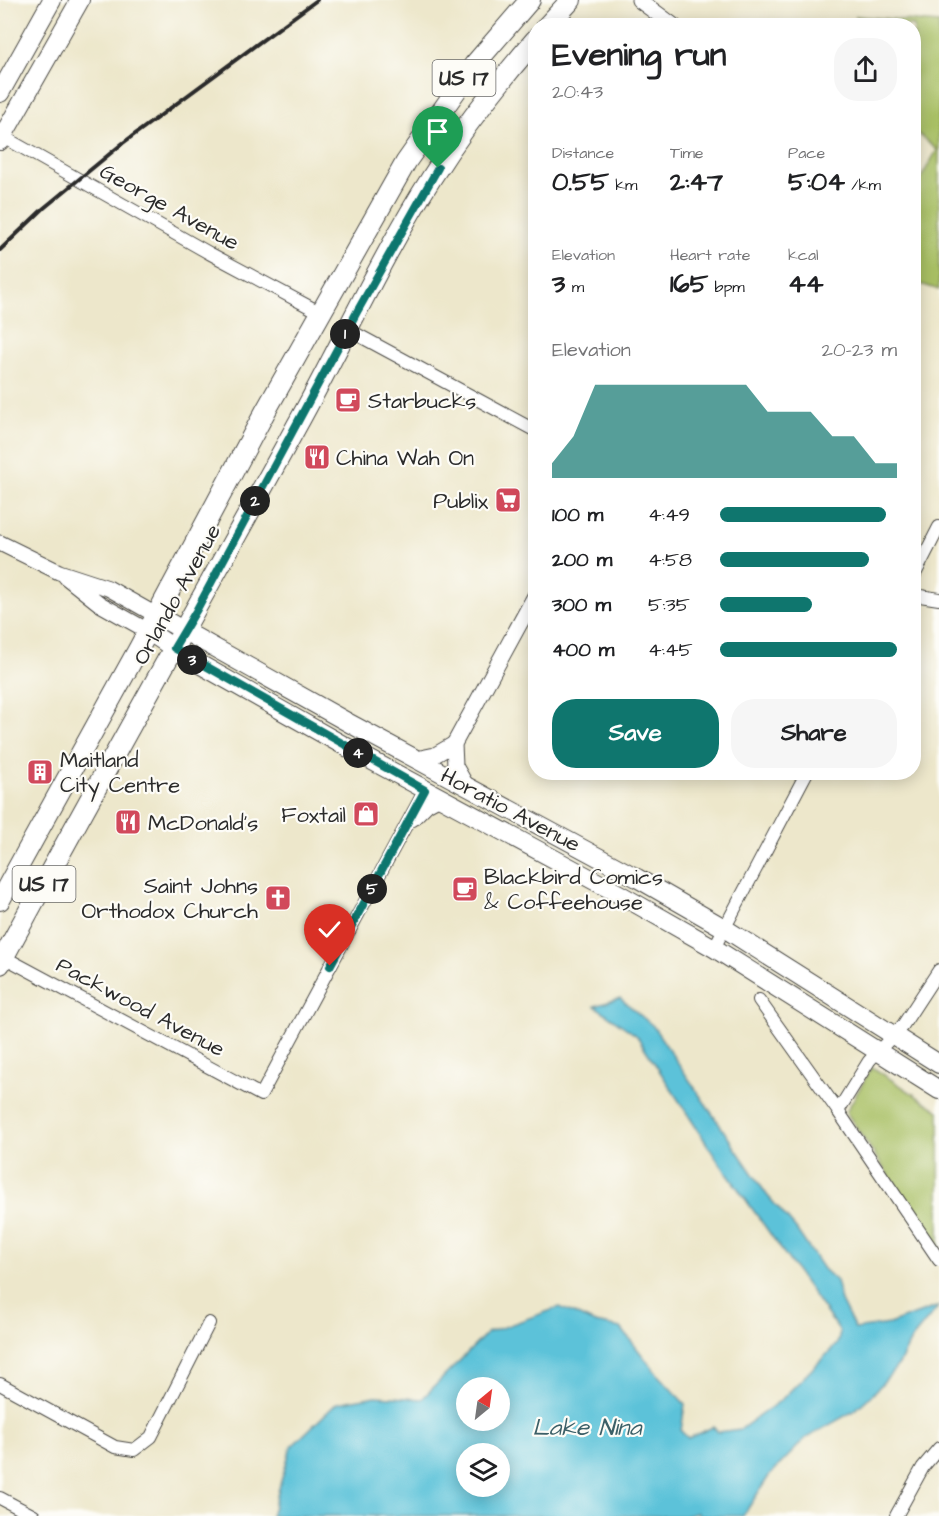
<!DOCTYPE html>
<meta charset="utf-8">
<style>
body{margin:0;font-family:"Architects Daughter",sans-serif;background:#f6f6f6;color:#202124;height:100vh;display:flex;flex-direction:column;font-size:22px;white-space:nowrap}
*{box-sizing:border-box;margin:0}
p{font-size:20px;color:#757577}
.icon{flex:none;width:33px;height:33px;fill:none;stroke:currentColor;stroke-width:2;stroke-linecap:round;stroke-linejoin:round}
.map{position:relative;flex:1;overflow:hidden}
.drawer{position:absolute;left:528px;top:18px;width:393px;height:762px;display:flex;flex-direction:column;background:#fff;border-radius:24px;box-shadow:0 3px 15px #0003}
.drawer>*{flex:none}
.needle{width:39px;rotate:29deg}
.tools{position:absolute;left:456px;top:1377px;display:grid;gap:12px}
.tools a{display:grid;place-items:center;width:54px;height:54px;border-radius:50%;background:#fff;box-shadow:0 3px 15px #0003;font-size:30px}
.pin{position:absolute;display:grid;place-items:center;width:51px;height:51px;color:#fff;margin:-62px -26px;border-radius:50% 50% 50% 0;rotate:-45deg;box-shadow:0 0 6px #0007}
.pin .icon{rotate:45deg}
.km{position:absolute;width:30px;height:30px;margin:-15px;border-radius:50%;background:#222;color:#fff;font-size:16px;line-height:30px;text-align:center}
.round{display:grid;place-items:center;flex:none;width:63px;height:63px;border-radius:24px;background:#f6f6f6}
.summary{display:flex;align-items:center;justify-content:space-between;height:102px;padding:0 24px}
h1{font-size:33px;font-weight:800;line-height:45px}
.figures{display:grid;grid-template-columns:repeat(3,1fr);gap:9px;height:102px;padding:6px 24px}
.figures div{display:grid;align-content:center}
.figures b{font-size:26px;font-weight:800}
.figures small{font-size:16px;font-weight:400}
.figures p{font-size:16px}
.chart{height:168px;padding:12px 24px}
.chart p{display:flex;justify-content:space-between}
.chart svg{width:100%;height:108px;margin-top:6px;fill:#0f766e;opacity:.7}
.button{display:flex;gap:12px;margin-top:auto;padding:12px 24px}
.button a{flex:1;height:69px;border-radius:24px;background:#0f766e;color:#fff;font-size:24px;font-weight:800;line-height:69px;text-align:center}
.button a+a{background:#f6f6f6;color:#202124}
ul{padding:0 24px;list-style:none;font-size:20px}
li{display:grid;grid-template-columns:96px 72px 1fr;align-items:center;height:45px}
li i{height:15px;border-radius:8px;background:#0f766e}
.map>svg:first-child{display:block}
.green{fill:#a8bf64;stroke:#6a7548;stroke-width:1.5}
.water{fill:#5bc2d9;stroke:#437682;stroke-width:1.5;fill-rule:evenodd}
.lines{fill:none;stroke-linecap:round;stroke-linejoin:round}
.minor-casing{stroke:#484743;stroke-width:14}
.tertiary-casing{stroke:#484743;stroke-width:17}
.secondary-casing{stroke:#484743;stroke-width:20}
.primary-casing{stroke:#484743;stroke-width:22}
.minor{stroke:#fff;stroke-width:12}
.tertiary{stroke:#fff;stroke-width:15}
.secondary{stroke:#fff;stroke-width:18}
.primary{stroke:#fff;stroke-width:20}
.rail{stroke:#2b2b2b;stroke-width:4}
.route-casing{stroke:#fff;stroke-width:12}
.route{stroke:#0f766e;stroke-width:8}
.labels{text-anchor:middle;stroke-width:4.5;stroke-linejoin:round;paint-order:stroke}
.shield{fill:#fdfcf7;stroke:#6a6a68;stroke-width:1.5}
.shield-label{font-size:21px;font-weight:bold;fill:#2b2b2b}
.street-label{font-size:22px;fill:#2b2b2b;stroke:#fdfcf7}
.poi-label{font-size:22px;fill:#2b2b2b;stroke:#fdfcf7;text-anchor:start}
.water-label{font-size:24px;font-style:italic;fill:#3c6068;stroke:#fdfcf7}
</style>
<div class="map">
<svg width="939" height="1516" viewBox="0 0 939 1516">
<rect width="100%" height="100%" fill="#fdfcf7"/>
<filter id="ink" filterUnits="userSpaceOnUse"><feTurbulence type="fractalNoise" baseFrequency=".0167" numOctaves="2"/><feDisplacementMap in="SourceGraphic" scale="12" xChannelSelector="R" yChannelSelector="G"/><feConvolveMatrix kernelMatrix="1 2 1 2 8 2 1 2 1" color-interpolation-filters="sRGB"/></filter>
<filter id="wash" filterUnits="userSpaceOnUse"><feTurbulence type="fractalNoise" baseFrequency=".008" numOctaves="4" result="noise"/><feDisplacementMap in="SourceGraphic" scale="24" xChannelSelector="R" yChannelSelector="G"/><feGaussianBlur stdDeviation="1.35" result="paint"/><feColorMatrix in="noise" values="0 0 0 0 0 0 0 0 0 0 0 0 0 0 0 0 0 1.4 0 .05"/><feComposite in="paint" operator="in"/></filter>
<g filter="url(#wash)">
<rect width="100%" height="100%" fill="#ede7cb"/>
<g class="green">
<path d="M856,16l83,7v267l-25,-8v-92l23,-40 -23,-20v-104l-56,-1z"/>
<path d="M872,1067l67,44v140l-93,-139z"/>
</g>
<path class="water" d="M620,998l33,28 114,169 29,34 27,40 13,12 5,20 14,28 34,-5 50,-18 -28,34 -12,24 -26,30 -19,17 -48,27 -37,38 -26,40h-45l-1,-3 -13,3h-413l20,-69 46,-44 39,-7 46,3 65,-66 73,-26 35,16 26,5 36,46 28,30 -4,27 7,7 25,-11 5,5 23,-3 40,-29 56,-56 3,-12 -126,-177 -77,-119 -42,-30zM466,1388h34v32h-34zM466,1454h34v32h-34z"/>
</g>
<g filter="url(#ink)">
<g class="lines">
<defs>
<g id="minor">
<path d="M0,135l209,118 112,60"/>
<path d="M347,329l189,102"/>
<path d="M914,576l25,-49"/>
<path d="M914,595l25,4"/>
<path d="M413,820l15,-15 13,-7"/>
<path d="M714,948l93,-176"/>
<path d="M0,955l261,140 164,-305"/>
<path d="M759,1000l79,111 101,149"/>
<path d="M838,1111l31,-50 34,-36 36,-55"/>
<path d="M0,1384l115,63 19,3 17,-13 58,-114"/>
<path d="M0,1498l34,18"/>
<path d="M896,1516l27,-49 16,-19"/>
</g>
<g id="tertiary">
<path d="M639,0l35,26"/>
<path d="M0,543l59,29 49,16 48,27"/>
<path d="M66,577l34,27 48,27"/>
<path d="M416,759l19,-4 19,-11"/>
<path d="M467,787l-12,-21 -1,-22 82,-150"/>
</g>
<g id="secondary">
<path d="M0,93l52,-93"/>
<path d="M0,141l80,-141"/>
<path d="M156,615l193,108 288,155 87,50 215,136"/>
<path d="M148,631l39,26 154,87 278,150 95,54 225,142"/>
</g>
<g id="primary">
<path d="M547,26l24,-26"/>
<path d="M0,900l139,-252 126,-236 141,-250 68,-97 56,-65"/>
<path d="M0,964c97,-180 198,-358 296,-537 46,-83 85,-170 136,-250 31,-49 66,-94 104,-138"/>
</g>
</defs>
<use href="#minor" class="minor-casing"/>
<use href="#tertiary" class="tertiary-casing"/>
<use href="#secondary" class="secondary-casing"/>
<use href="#primary" class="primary-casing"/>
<use href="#minor" class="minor"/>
<use href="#tertiary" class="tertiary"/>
<use href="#secondary" class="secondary"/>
<use href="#primary" class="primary"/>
<path class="rail" d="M0,250l44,-42 79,-65 194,-143"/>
</g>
</g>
<g class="lines" filter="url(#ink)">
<defs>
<path id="route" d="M330,966l95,-176 -251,-142 22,-37 162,-301 80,-142"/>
</defs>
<use href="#route" class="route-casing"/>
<use href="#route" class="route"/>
</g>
<defs>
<symbol id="cafe-square" viewBox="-11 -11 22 22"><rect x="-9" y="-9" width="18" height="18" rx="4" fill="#d1495b" stroke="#fdfcf7"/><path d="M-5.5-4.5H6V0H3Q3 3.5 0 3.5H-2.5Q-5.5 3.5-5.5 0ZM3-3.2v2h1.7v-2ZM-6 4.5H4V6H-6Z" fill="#fff"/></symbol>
<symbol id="restaurant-square" viewBox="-11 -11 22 22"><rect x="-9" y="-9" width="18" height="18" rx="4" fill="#d1495b" stroke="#fdfcf7"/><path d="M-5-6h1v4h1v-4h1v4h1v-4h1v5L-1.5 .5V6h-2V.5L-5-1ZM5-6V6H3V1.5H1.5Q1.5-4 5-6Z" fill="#fff"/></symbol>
<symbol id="supermarket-square" viewBox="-11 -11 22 22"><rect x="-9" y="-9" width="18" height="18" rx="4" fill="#d1495b" stroke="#fdfcf7"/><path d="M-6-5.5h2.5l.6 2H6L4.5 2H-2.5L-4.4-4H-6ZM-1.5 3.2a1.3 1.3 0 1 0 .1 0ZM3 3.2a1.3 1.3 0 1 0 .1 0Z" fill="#fff"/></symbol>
<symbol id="building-square" viewBox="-11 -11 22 22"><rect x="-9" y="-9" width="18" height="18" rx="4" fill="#d1495b" stroke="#fdfcf7"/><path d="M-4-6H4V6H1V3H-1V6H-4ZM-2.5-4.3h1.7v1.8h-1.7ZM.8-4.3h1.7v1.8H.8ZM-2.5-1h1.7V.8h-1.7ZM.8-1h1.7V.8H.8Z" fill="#fff"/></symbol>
<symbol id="shop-square" viewBox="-11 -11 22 22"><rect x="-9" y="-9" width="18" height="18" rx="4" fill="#d1495b" stroke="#fdfcf7"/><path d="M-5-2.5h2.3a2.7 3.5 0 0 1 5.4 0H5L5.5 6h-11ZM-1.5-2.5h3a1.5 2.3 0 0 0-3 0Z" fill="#fff"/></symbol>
<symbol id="church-square" viewBox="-11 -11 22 22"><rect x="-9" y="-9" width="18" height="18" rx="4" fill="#d1495b" stroke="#fdfcf7"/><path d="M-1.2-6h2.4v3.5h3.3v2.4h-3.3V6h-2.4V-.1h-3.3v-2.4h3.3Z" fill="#fff"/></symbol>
</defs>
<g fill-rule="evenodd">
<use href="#cafe-square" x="333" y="385" width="30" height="30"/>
<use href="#restaurant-square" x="302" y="442" width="30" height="30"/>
<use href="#supermarket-square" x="493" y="485" width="30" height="30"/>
<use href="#building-square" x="25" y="757" width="30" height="30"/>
<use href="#shop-square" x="351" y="799" width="30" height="30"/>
<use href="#restaurant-square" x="113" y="807" width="30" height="30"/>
<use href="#cafe-square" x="450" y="874" width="30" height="30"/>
<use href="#church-square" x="263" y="883" width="30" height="30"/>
</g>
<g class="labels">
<g class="shield">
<rect x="432.5" y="60" width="63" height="36" rx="4.5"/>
<rect x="12.5" y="866" width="63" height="36" rx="4.5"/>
</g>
<g class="shield-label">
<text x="464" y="85">US 17</text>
<text x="44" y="891">US 17</text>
</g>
<g class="street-label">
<text transform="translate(170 206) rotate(29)" y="8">George Avenue</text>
<text transform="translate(176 594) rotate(-61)" y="8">Orlando Avenue</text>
<text transform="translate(511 809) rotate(28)" y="8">Horatio Avenue</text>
<text transform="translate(141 1006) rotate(28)" y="8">Packwood Avenue</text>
</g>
<g class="poi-label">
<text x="368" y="408">Starbucks</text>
<text x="336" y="465">China Wah On</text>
<text x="488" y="508" text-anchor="end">Publix</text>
<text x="60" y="767">Maitland<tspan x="60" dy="25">City Centre</tspan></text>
<text x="346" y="822" text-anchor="end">Foxtail</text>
<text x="148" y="830">McDonald's</text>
<text x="484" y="884">Blackbird Comics<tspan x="484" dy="25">&amp; Coffeehouse</tspan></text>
<text x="258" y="893" text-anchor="end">Saint Johns<tspan x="258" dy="25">Orthodox Church</tspan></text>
</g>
<g class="water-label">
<text x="587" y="1435">Lake Nina</text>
</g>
</g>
</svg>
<div class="tools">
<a><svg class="needle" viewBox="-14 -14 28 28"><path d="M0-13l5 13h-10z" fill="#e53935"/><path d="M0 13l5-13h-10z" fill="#757577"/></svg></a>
<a><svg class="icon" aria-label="layers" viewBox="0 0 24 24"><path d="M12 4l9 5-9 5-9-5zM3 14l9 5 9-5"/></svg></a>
</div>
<div class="pin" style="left:438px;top:168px;background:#1e9e55"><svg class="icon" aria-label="arrive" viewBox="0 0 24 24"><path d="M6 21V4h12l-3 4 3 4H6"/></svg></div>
<div class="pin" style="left:330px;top:966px;background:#d93025"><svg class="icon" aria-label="check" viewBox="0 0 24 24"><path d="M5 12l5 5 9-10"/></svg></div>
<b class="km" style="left:345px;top:334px">1</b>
<b class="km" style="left:255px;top:501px">2</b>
<b class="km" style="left:192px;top:660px">3</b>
<b class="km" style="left:358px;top:753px">4</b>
<b class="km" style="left:372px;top:889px">5</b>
<section class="drawer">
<div class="summary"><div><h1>Evening run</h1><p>20:43</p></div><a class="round"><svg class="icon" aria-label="share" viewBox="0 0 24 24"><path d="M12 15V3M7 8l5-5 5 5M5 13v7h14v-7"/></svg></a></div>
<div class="figures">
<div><p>Distance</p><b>0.55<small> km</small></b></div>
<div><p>Time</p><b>2:47</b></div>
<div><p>Pace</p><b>5:04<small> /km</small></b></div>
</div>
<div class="figures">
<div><p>Elevation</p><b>3<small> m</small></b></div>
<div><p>Heart rate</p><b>165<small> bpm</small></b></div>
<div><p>kcal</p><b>44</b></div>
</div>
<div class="chart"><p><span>Elevation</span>20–23 m</p>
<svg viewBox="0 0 160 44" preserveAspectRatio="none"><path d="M0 44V38L10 27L20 6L30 6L40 6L50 6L60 6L70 6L80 6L90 6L100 17L110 17L120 17L130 27L140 27L150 38L160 38V44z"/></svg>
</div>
<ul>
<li><b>100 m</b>4:49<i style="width:94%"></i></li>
<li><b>200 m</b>4:58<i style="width:84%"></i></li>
<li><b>300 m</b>5:35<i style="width:52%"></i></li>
<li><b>400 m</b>4:45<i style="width:100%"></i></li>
</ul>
<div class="button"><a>Save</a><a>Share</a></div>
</section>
</div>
